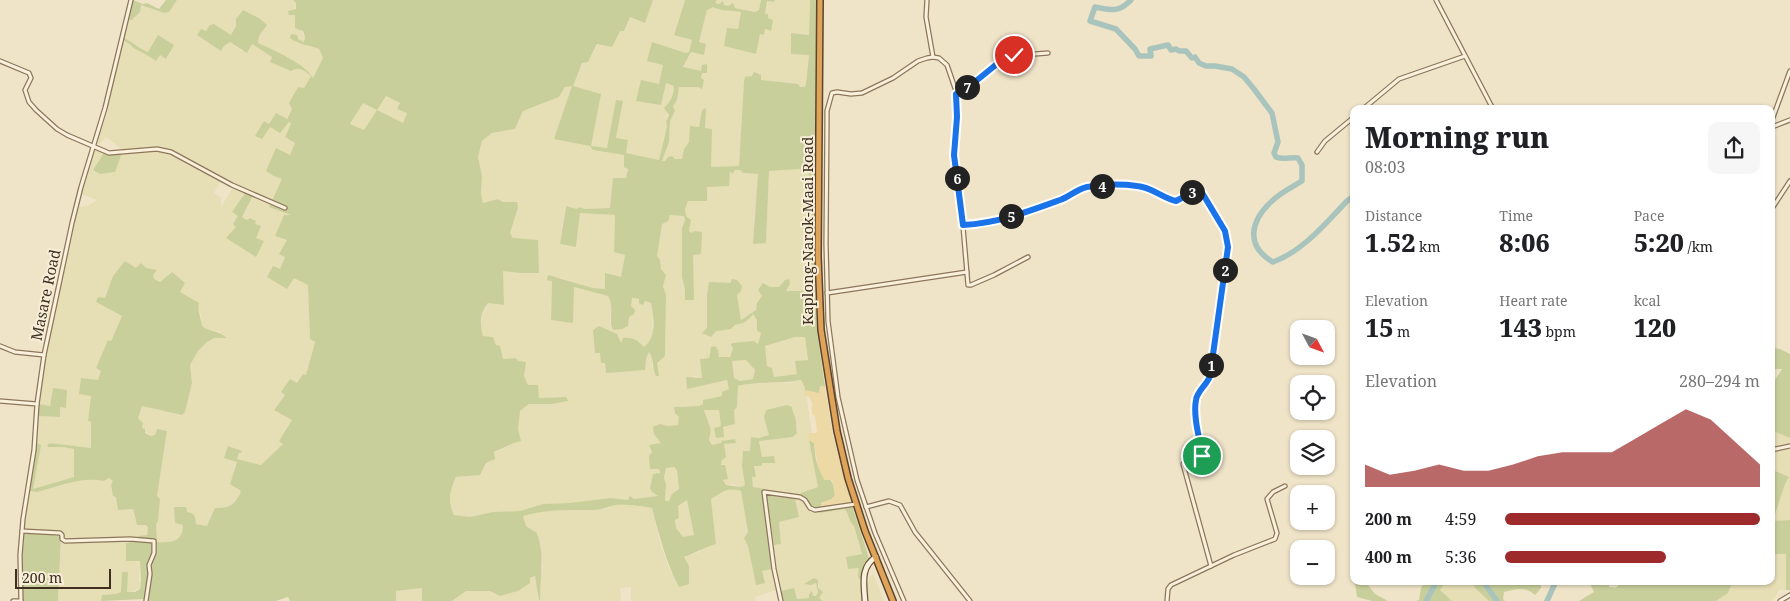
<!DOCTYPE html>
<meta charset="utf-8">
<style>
body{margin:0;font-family:"Noto Serif",serif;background:#f6f6f6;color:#202124;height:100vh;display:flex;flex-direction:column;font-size:19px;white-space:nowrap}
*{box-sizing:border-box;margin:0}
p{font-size:16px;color:#757577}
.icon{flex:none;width:28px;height:28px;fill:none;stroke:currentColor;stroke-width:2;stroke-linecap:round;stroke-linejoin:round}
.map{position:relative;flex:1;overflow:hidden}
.side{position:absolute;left:1350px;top:105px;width:425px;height:480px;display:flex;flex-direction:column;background:#fff;border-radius:10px;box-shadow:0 1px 4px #0004}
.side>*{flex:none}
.needle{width:32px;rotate:131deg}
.buttons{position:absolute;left:1290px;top:320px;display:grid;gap:10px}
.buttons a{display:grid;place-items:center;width:45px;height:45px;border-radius:10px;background:#fff;box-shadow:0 1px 4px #0004;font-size:25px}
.scale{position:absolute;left:15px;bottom:12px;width:96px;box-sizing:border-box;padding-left:5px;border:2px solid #3d2e20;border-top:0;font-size:14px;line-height:18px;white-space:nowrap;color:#3d2e20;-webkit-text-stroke:4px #f7eed8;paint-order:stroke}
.pin{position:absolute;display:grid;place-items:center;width:42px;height:42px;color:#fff;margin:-21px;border:2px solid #fff;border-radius:50%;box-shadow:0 1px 5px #0007}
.km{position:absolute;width:25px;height:25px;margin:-12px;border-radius:50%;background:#222;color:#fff;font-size:14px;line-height:25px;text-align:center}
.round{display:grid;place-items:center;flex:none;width:52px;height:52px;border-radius:10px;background:#f6f6f6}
.headline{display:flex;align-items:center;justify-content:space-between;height:85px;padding:0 15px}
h1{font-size:28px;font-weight:800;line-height:38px}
.stats{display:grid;grid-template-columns:repeat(3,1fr);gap:8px;height:85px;padding:5px 15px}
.stats div{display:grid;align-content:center}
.stats b{font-size:25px;font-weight:800}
.stats small{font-size:14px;font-weight:400}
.stats p{font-size:14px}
.chart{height:140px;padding:10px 15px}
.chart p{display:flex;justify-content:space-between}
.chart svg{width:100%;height:90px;margin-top:5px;fill:#9e2a2b;opacity:.7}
ul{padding:0 15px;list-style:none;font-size:16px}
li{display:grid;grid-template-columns:80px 60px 1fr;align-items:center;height:38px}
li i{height:12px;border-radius:6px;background:#9e2a2b}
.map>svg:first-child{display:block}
.farmland{fill:#e6deb5}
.green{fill:#c9cf9b;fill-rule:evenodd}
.sand{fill:#ecd9a5}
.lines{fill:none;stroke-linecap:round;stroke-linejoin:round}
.river{stroke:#a9c4bc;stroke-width:5.5}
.street-casing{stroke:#8d765c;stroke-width:5.5}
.secondary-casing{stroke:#6f573f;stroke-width:7}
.highway-casing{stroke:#5b4430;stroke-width:8}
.street{stroke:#faf1dc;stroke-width:3}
.secondary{stroke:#faf1dc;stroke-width:4.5}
.highway{stroke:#e0a458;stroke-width:5}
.route-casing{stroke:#fff;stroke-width:10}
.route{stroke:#1a73e8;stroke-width:6}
.labels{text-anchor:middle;stroke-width:4;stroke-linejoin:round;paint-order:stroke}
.street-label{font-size:15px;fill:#3d2e20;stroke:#f7eed8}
</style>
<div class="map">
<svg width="1790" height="601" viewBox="0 0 1790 601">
<rect width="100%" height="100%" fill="#f0e4c8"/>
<g class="farmland">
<path d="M177,0h116l3,3 -1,12 1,6 9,16 -1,5 -6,-3 -3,3 24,7 4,10 -10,19 -2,-4 -33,-21 -20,-10 1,-25 -16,-8 -7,9v7l-5,9 -17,-11 8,26 2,-4 6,-4 12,9 10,-7 21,13 -3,4 34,9 7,6 -7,12 -6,-1 -6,22 -6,10 -17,5 -5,-3 6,6 18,-5 3,2 4,19 -4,12 -7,-2 -2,26 10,36 -17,21 12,4 -2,17 -5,13 28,15 2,54 5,2 -9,34 -9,8 -7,-4 -8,13 3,3 -11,14 19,10 -13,22 3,3 -22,21 -24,-6 2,-6 -11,-7 9,15 -7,23 11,7 -4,9 -8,6 -7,2 -15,18 -11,-2 -13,1v8l-4,6 -10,4 -12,-1 -1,-18 1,-28 10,-65 -10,-1 -2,5 -4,1 -10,-8 2,-5 -5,-5 4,-12 40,9 3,-3 7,-29 -2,-18 8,-14 9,-9 7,-4h12l-7,-7 -13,-1 -4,-4 -1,-11 -4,-7 -18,-16 -8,-20 -11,10 -6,-3 -1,-4 3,-5 -10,-2h-10l-23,8 -8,22 -9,4 26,14 -11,25 -3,-1 -12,28 5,3 -3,10 -17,-2 -2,14 12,2 -3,26 3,1v26l-41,-5 -3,2 1,2h15l12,2 -1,28 -41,12 7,-44 -3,-2 1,-27 22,1 -7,-29 -3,18 -11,-2 6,-47 33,-150 10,-1 9,-6 -16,-6 14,-47 9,6 -11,17 7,4 15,-2 7,-19 41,-2 8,2 50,28 -7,12 7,5v9l12,-20 12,6 -13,19 6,4 -2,11 -10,12 38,3 -8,-4 -1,-14 -13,-7 13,-23 -85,-45 -12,-1 -35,2 -17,-13 -7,8 -3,-2 10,-26 17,-76 6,1 6,7 7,3 14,9 4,-6 6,4 5,-7h-23l-6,-2 -18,-12 5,-18h4l6,-8 1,-7 24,8 4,-1z"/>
<path d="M653,0h32l-11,34 18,6 -3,12 -3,1 -34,-11 11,23 -4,19 -23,16 30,-17 8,3v7l-5,10 -3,18 2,6 -8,33 -34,-7 -10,-15 7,-36 -16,46 -16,-1 2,3 31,5 4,13 -2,10h-13l-3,30 -25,1 -6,-2 -2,2 -12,-3 -5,38 16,3 4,-34 35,2 -1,37 11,3 -4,23 -16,11 -12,-1 -32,-10 -9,3 -1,39 23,-33 34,9 4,6 -2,21 21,-17v-8l20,5 2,11 -1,12 1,5 -3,12 -6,4 -4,-5 -19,1 -3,-4 -23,14h5l5,10 1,10 40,-14 3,-7 3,4v12l13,-13 1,-60 -3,-9 3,-11 -6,-6v-9l-3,-4 5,-32 9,-9 13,1 1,4 -3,8v49l3,13v9l8,-44 9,-23 -7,-1 -4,3 -2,-3 2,-11 -5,-4 -1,-7 3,-8 42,-31h10l3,3 15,1 -5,70 13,-1 3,-72 31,-2 9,2v120h-24v-11l-6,7h-9l-13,16 -1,7 -15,10 -4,-25 4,-4v-6l-4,-4 -6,-1 -1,3 -21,9 -2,2v34l-2,3 26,-2 4,-4 6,-1 12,-10 4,6v11l4,2 -3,11 -25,4 -3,9h-11l-10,-6v7l-7,20 -8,-2 -7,12 40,-8 2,9 -6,7 -20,4v4l-4,2h-18l-3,19 -10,1 -8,-2 1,20 -9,8 -2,17h9v27l-30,4 -18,-2 -42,5 -26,1 -23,7 -27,1 -23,5 -16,-2 -5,-10 2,-15 5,-13 24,-2 6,-12 8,-10 20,-10 6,-32 9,-7h22l15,-7 -27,1 -11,-13 -12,-27 -14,1 -2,-12 -4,-2 -3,-8 -10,-1 -2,-12 1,-14 6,-7 16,2 -2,-35 18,3h19l-29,-40 8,-25 -20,-9 -15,4 -2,-9 1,-18 -4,-19 4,-16 10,-8 23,-4 8,-18 36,-14 24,-34 5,-1 10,-18 22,-13h4l6,-14 15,6z"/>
<path d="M717,0h44l-2,11 -4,1 -36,-8 -4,-1z"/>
<path d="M775,0h35l-1,35 -18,-2v20l18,1 -3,29 -1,4h-5l-2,-3 -38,-4 -8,-4 -8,5 -5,85 -28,1 -6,-39v-19l-3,1 -3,17 -15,22 -2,10 -20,2 7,-19 1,-21 5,-10 -2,-5 4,-6 2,-13h19l4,-14h5l-1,-9 -5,7 -18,-3 8,-16 13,3 -5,-13 8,-33 6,-3 6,4h11l11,2 -3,17 18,25 4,-20 5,-5 6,2 -3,-13 -3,-4 2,-13 7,1z"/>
<path d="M386,96l14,7 7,10 -4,10 -39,8 -14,-6 13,-23z"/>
<path d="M795,337h10l3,24 -11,13 -24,3 -6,-10 -2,-21z"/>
<path d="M747,360l8,10 -2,9 -13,2 -6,-3 -3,-17z"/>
<path d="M801,380l4,8 7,45h-3l9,54 -17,6v3l-48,-9 -1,-10h4l-2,-11 8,-3h13l-13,-6 -3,-17 34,-3 3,-17 -4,-7 -23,15v7l-10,3 -6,-1 -2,14h-8l-1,15 3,19 -4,2 -10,-3 -5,1 -3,-5 2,-15h-4l1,-5 -1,-17 -9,3 -3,-6 2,-10 -7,-21 15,1 2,16 -7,2 9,9v-10l12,-3 -1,-15 3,-2 1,-21 14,-3h37z"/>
<path d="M1771,430l19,8v82l-17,2 12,-38 4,-7 -18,-8z"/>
<path d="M673,467l4,3 2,20 -10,11h-4l1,-17 -2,-5 2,-11z"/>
<path d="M109,478l5,3 2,16 17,12 2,12 11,4 2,3 -1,7 -9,4 -4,-2 -70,2v-5l-2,-2 -38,-3 6,-38 7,1 40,-11 20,-2 7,2z"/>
<path d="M730,488l11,3 7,41 -4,6 4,7 8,40 6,-14 10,-2 4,21 -21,7 1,4h-125v-14l-11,1 1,13h-169l14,-10h24l10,5 18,-5 12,-8v-5l6,-2 2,25 2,-1v-25l3,-8 -6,-34 -11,-7 -3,-10 13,-4 42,-3 16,1 13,-1 7,-4h17l21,3 9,38 10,27 13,-16 15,-5 5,-5 12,-3 -5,-45 7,-4 2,-3z"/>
<path d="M795,498l8,3 4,9 4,2 6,-1 3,2 25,-4 3,3 4,12 2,1 8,30 -16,2 13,11 3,14v19h-39l-4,-3 -1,-18 -13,4 6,1 5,-2 2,9 -2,4 -3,1 -1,-5 -3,6 -12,1 -17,-8 -4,-21 -2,-25 7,-1 -2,-22 20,-5z"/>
<path d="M687,500l7,35 -11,3 -7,-10 -1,-9 3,-13z"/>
<path d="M131,540l-5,21h14l-1,19 2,4 -1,5 -13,4 -5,-21 -1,20 -6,2 -13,1 -1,6h-43l3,-59z"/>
<path d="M1771,554h15v36h-7l-4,8 -4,3h-55l12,-8 5,-12h38z"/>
<path d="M873,573l11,28h-16l-1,-13 3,-11z"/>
<path d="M1446,581h25l5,8 13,12h-37l-12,-11z"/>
<path d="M422,588v13h-26v-10z"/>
</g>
<g class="green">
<path d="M133,0l10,4 4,-1 12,6 7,-9h11l-8,12 -5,1 -23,-8 -1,7 -8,8h-3z"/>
<path d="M293,0h360l-8,23 -15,-6 -6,14h-4l-8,16 -15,-3 -9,18 -6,1 -9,23 28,8 -10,52 16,2 9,-48 7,1 -7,37 12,2 -2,13 33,7 8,-33 -1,-6 3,-6 -5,-7c7,-7 10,-13 10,-22l-8,-3 -5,22 -25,-4 5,-21 18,4 4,-19 -16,-4 5,-19 34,11 3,-1 3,-12 -18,-5 11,-35h32l-2,3 4,1 4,-3 1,4 4,1 5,-3 2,5 20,4 4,-2 2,-10h14l-1,2 -7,-1 -2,13h3v4l5,2 -2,11 -6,-2 -1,6 -4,-1 -4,20 -32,-8 3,-18 11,1 3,-17c-9,-2 -20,0 -28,-5l-6,3 -8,32 7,2 -2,11 -13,-3 -8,15 18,4 1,-6 5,-1v9h-5l-1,5 3,2 -2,9 -4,-2h-19l-2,13 -4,6 2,5 -5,10 -1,21 -7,19h3l3,-4 4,-1 3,3h7l2,-10 5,-7 1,-16 9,1 3,-17 4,-2 -1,20 7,1 -1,38 28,-1 5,-85 1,-4 7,-1 2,-4 7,3v5l37,4 2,3h5l1,-4 3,-28 -18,-1v-21l18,2 1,-35h7l-2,287 2,44 8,56 -5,-1v7h-5l-9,-2 -1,1v-4l-4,-8c-21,4 -42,1 -63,6l-1,21 -3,3 1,14 -12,3 1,10 -8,1 -2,-10 7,-2 -2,-16h-15l7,20 -2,10 3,5 9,-2 1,-2 13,-2 1,4 -12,1 2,13 -4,3 -1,5h4l3,14 -5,1 3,5 15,2 4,-2 -3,-19 1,-15h7l1,-14 8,1 10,-3 -5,-18 2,-7 21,-5 5,2c0,5 4,10 4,15 0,4 0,7 1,11l-4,4 -34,4 3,16 12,-1 1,7h-13v3h-8l2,11h-4l1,10 12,2 -2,2 9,78 -10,2 3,12 -9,2 -8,-39 -4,-8 4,-6 -7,-41c-16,-4 -17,1 -30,8l5,45c-11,3 -21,9 -32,13l5,9v18l-10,3c-13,-25 -20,-52 -27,-79 -12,-2 -24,-4 -36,-3 -7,1 -14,5 -22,5 -24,0 -48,-1 -71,6l3,10 11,7c8,22 3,43 3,67l-1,1 -4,-25 -5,2v5l-12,8 -18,5 -10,-5h-24l-14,10h-30v-13l-26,3v10h-106l-2,-4 -12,4h-128l-3,-2 -44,2 1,-6 13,-1 6,-2 1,-20h6l-1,20h8l5,-3c2,-8 0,-19 0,-28h-14v-18h3l2,-3 20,2 2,1 1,9 3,-2 -2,-10 -17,-1v-3l9,-1 1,-7 -2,-3h-9l-4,-16 -15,1 -2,-13 -3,-1 -2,-11 2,-4 -4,-3 -5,3c-22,-5 -46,6 -67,11l-7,-1 7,-48 4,2 -8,44 41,-12v-28l-11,-2h-15l-1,-2 3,-2 41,5v-26l-3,-1 3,-25 -12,-2 2,-16 17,2 3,-9 -5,-3 12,-28 3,1 11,-25 -26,-14 2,-5 7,1 8,-22 12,-15 11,7 5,-5 5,5 11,2 -4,5 1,4 6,3 12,-10 13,11 -5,9 19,11c-2,7 2,15 3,23 9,7 15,3 25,12h-13l-7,4 -9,9 -8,14 2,18 -7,29 -3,3 -40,-9 -4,12 5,5 -1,5 3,1v4l6,3 4,-1 2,-6 10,2 -10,65 3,3 -2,22 -2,3 1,18c14,1 26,0 26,-17l-8,-2 -1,-16h12l1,5c8,1 8,4 9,12l11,2 8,-18c14,1 21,-4 26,-17l-11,-7 7,-22 -13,-4 4,-12 14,5 -1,2h-2l-2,6 24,6 22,-21 -4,-3 13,-21 -18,-10 11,-15 -4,-3 9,-13 7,4 6,-9 3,1 9,-33 -5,-3 -2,-54 -14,-7 -7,11 -20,-12 6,-11 7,3 5,-12 -6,-3 8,-14 -12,-4 9,-21h7l-22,-8 13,-28 -8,-3 -8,-5 10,-23 14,7 5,-12 -10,-6 6,-13 -2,-2 -9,11 -10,-6 -8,12 -7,-3 9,-15 5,3 7,-11 11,6 5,-10 -3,-6 9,-16 6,1 7,-12c-7,-6 -12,-10 -20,-5l-21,-9 2,-5 -20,-13 -5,9 -17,-11 -6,4 -3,5 -24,-16 4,-6 5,2 4,-6 4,-1 17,11 5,-9v-7l7,-9 16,8 8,7 -8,11 -1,7c14,6 49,22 55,35l10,-20 -4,-9c-10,-4 -20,-4 -29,-11l1,-4 6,1 1,4 6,3 1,-5 -2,-6 -8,-3v-13h-6l-1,-4 8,-2v-6zM572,86l-18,53 36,7 3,4 31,5v12l4,2 -2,9h-13l-3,30 -25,1 -6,-2 -2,2 -11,-3 -6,38 16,3 4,-34 35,2 -1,37 11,3 -4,22 -16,-4v16l-12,-1 -45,-13 -1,5 5,1 -1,39 22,3 1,-36 34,9c7,11 0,23 5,34l9,-1 6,-3 1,-9 5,-3 1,-4 -4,-4 1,-8 7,1v4l4,2 2,-4 6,2c3,14 6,35 -7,44 -6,-7 -12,-10 -21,-9l-2,5 -4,-9 -18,-8 -6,4 2,23h5l1,10h4l1,10 39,-3 1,-11 3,-7c5,6 3,16 7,24h3l-2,-13 8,-7 1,-61 -3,-9 3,-11 -5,-6 -1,-9 -3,-4 5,-32 6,-3 2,-6 14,1 1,4 -3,8v49l3,13v10h9l-1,-45 8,-1 1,-22 -7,-1 -4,2 -2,-2 2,-11 -5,-4 -1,-7 3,-8h19v-14l22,-1 1,-15 2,3 3,-4h5l3,3 15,1 -5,70 13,-1 3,-72 31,-2 9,2v120h-23l4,-7 -1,-5 -4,1 -6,7h-9l-7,-4 -5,7 4,6 -5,7 -1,7 -15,10 -4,-25 4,-4 1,-5 -5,-6 -5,-1 -2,4 -21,-1 -2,12v34l-5,5 9,4 5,-6 15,-2 4,-4c8,-1 13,-4 18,-11l4,6v11l4,2 -3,11 -4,-3 -22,2 -1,2 2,3 -3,9h-11l-1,-7 -3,-4 -4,1 -2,11 -9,1 2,19 -16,-1 1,12 40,-9 2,9 -7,3v4l-19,4v4l-4,2 -25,1 1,6 4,4 -1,8 -10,1 -8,-2 -7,3 1,7 7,9 -12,2 3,7 -3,4 1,13h9l1,4 -7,1 -3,14 2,4 6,4 -24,3 -4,-3 -2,4 -17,-2 -42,5 -26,1 -23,7 -27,1 -23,5 -16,-2c-7,-14 -4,-24 2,-38l24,-2 6,-12 9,-4 -1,-7 20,-9 7,-2 -3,-12 2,-18 9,-7h22l17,-3 -2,-4 -27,1 -1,-13h-10l-4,-9 2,-14 -8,-1 -2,-3 -13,1 -3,-13 -4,-1 -3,-8 -10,-1c-3,-13 -4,-22 5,-33l16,2 -1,-34 17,2h19l-1,-33 -25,-2 -3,-5 8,-25 -1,-6h-14l-5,-3 -15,4 -2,-9 1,-18 -4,-19 4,-16 10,-8 23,-4 8,-18 36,-14 6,-10zM386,96l14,7 -3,6 10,4 -4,10 -26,-13zM363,103l14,7 -13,20 -14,-6zM795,337h10l3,23 -13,1 2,13 -23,3 -2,-9 -5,-2 -2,-20zM746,360l9,10 -2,9 -13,2 -6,-3 -2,-17zM674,467l3,3 2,19 -7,5 -3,7h-4l1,-17 -2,-6 2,-10zM687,500l7,35 -11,2 -7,-9 -1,-8 4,-2 -1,-12z"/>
<path d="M158,35l16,10 -8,14 -6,-4 -4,6c-6,-4 -12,-8 -19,-11 -6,-3 -7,-8 -14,-9l1,-3c9,4 15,11 24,14z"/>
<path d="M104,153l8,2 10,-2 -7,19 -15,2 -7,-4z"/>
<path d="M245,193l8,3 -11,21 5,3 3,-2 6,3 -1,3 6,2 -5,12 8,3 -8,16 -30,-19 10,-11 -3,-3 5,-8 -6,-4z"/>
<path d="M1773,348l7,1 10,5v84l-19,-8v-49l4,-1 7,-11h-11v-19z"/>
<path d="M53,388l14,2 -1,18 -6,-1v10l-22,-1 1,-12 11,2z"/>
<path d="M809,440l5,3c1,7 1,19 5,24 8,13 15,10 16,28l-3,4 -11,4 1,5 -11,-1 -5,-9 -5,-2v-3l17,-6z"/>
<path d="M1771,469l18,8 -4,7 -12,37 17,-1v70h-4v-36h-15z"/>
<path d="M768,493l27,5 4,19 -20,5 2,22 -7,1 -8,-51z"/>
<path d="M852,506l17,52c-7,7 -7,14 -7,24l-4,-5 1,-9 -11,1 -2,-12 16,-3 -8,-28c-5,-4 -5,-12 -9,-17l-25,4 -3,-2z"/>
<path d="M24,532l37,4 -3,65h-35l-2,-22z"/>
<path d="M814,578l4,2v8l5,4 -4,6 4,3h-41l-2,-10 14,-3 3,11 12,-1v-4l3,-3 1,5h3l2,-4 -2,-9 -5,2 -7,-1z"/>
<path d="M1358,581h7l10,13 13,7h-16l-15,-4 -2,-14z"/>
<path d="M1425,581h21l-6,9 12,11h-36l3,-1 2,-12z"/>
<path d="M1471,581h22l5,4h23l5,-4h15v7l-6,7c-10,-9 -19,-6 -31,-3l-1,7 2,2h-16l-13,-12z"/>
<path d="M1589,581h20v6l7,1 6,-7h111l-5,12 -12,8h-137l15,-9z"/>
</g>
<path class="sand" d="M820,386l5,1 8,49 18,66 -29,6 -1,-4 11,-5 3,-4 -3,-15h-8l-6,-13 -4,-24 -5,-3 -1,-7h7l2,-2 -2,-15 -3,-2v-11l-3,-6 -4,-1v-4l1,-2 13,3z"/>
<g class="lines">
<g class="river">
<path d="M1131,0c-13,13 -19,10 -36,7l-5,14 26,8 19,20 4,7h12l-1,-7 18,-4 3,5 5,-1 3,2h7l6,7 3,-1 4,6 7,3h9l17,3 12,8 10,12 18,24 6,29 -4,11 2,4c7,3 14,0 22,1l4,7v16c-10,6 -22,12 -30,20 -22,20 -27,45 1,61 30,-11 52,-38 74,-61l7,-5"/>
<path d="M1483,581l14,20"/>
<path d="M1426,601l11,-20"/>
<path d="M1547,601l9,-20"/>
</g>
<defs>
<g id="street">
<path d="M927,0l-1,17 7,40"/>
<path d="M1436,0l57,109"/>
<path d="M0,61l29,12 2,5 -6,12 4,12 7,8 21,19 10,6 42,18 48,-4 14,3 61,33 53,23"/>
<path d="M957,94l51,-38 40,-3"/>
<path d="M1363,109l36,-30 66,-23"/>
<path d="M1772,126v-6l18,-49"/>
<path d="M1772,127l18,-7"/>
<path d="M1317,152l8,-11 29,-24"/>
<path d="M1771,210l19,-29"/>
<path d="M963,225l28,-2 11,-3 61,-21 10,-6 17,-6 47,-1 12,2 27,13 21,-11h3l3,3 22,38 2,16 -17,129c-3,8 -9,12 -13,19 -7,14 4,44 6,59 -5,6 -16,3 -20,10l28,102"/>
<path d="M827,293l140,-21"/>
<path d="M0,346l15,6 29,3"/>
<path d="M0,401l37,3"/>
<path d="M1771,450l19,-4"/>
<path d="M866,507l23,-6 11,4 15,27 55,69"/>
<path d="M22,531l38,2 2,2v4l3,2 65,-2 24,2v12l-5,12 1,9 -4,27"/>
<path d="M13,601h8"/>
<path d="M21,601l-1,-46 3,-36 11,-69 3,-46 7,-49 28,-132 9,-36 24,-79 26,-108"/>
<path d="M781,601l-7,-32 -10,-77 36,5 5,3 5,8 5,2 41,-6"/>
<path d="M904,601l-29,-68 -18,-53 -19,-83 -10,-76 -2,-77 1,-121v-12l5,-18 5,-1 14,2 11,-1 31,-15 25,-17 9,-3 6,-1 6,1 8,7 10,29 -2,61 6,48 7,82h3l23,-10 34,-18"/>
<path d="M1167,601l1,-12 3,-4 63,-30 41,-16 2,-6 -10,-34 6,-7 12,-6"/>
<path d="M1780,601l10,-6"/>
</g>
<path id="secondary" d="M865,601c-1,-17 -5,-34 11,-44"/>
<path id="highway" d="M820,0l-2,256 3,74 16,101 11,47 17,53 28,70"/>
</defs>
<use href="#street" class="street-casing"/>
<use href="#secondary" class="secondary-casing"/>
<use href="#highway" class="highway-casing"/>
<use href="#street" class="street"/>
<use href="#secondary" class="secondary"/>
<use href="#highway" class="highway"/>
</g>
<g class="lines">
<defs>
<path id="route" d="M1014,55l-11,4 -27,22 -20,13 1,23 -3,38 9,70c35,-2 64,-13 97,-25 9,-3 17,-11 27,-13 14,-3 36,-3 50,-1 15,1 25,12 39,15l19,-10h6l24,40 3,16 -18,129c-3,9 -13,15 -14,24 -2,10 0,23 2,33 1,7 6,16 4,23"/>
</defs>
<use href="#route" class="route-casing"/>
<use href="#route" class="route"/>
</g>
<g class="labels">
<g class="street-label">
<text transform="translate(808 231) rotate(-90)" y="5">Kaplong-Narok-Maai Road</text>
<text transform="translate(46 295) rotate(-78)" y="5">Masare Road</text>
</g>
</g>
</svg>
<div class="buttons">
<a><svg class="needle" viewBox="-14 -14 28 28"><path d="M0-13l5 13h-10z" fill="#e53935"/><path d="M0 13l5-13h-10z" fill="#757577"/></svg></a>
<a><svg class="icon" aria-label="locate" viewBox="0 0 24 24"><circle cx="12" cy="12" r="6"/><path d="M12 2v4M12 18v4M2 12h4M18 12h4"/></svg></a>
<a><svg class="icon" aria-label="layers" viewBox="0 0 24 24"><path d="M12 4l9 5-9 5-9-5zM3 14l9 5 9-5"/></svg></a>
<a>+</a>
<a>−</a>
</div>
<div class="scale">200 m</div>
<div class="pin" style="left:1202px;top:456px;background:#1e9e55"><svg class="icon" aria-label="arrive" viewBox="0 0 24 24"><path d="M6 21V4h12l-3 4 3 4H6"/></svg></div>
<div class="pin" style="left:1014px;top:55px;background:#d93025"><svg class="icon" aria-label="check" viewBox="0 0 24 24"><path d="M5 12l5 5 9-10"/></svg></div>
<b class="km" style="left:1211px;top:365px">1</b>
<b class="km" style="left:1225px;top:270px">2</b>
<b class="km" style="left:1192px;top:192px">3</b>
<b class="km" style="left:1102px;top:186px">4</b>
<b class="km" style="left:1011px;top:216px">5</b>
<b class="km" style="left:957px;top:178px">6</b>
<b class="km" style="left:967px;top:87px">7</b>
<section class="side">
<div class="headline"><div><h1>Morning run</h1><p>08:03</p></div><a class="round"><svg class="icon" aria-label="share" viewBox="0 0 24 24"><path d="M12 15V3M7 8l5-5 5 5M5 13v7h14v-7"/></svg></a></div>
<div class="stats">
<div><p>Distance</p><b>1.52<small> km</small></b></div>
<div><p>Time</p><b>8:06</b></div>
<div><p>Pace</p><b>5:20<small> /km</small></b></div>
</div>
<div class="stats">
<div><p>Elevation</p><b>15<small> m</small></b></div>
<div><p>Heart rate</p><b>143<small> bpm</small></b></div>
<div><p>kcal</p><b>120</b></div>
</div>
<div class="chart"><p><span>Elevation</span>280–294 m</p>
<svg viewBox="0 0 160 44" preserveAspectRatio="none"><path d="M0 44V33L10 38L20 36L30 33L40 36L50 36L60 33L70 29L80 27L90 27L100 27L110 20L120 13L130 6L140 11L150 22L160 33V44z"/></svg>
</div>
<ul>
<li><b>200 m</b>4:59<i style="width:100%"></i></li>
<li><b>400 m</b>5:36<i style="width:63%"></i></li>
</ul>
</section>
</div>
